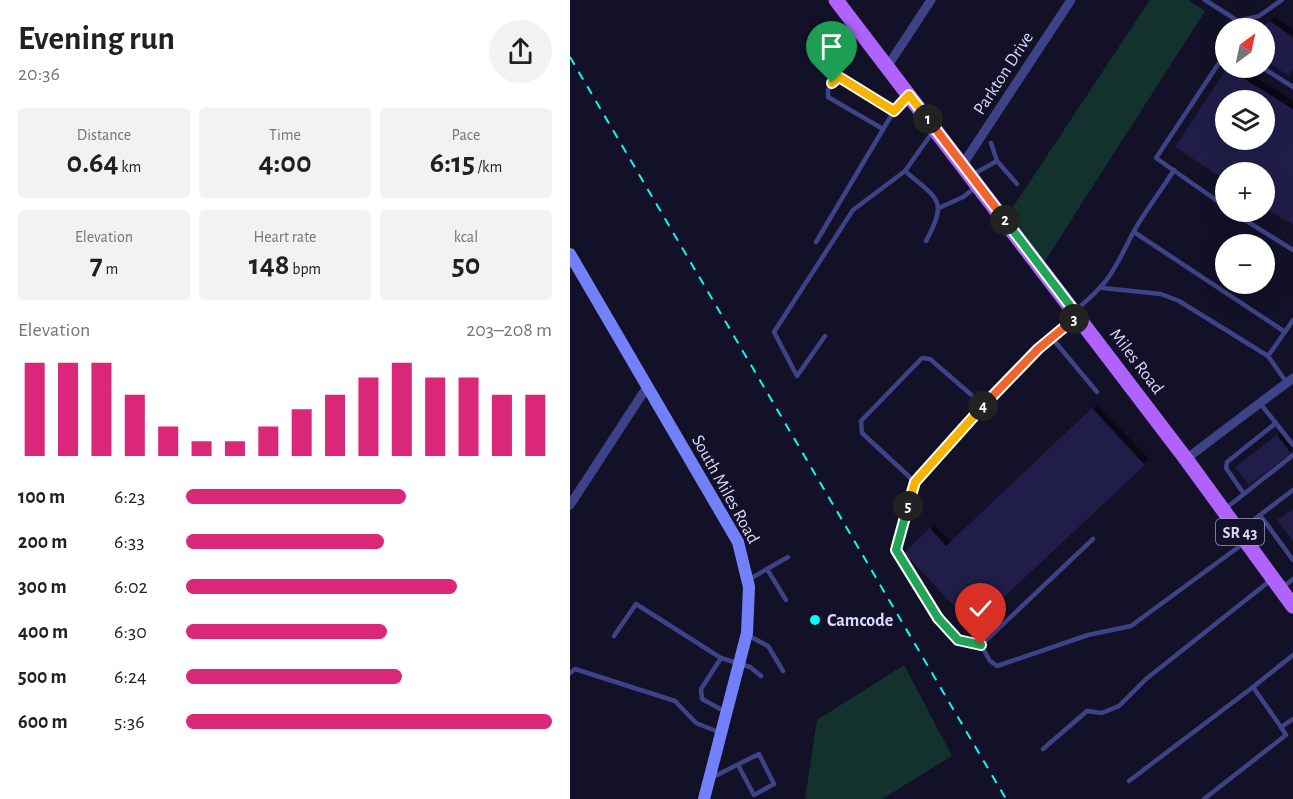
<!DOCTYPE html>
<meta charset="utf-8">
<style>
body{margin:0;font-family:"Alegreya Sans",sans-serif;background:#f2f2f2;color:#202124;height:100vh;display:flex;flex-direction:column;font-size:22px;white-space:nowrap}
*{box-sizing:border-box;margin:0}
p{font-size:20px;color:#757577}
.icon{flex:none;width:33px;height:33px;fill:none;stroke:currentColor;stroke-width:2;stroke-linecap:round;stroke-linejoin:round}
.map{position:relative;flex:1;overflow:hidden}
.drawer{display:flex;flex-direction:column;background:#fff;width:570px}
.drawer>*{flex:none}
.needle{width:39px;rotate:33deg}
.fabs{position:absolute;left:645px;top:18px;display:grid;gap:12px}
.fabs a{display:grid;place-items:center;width:60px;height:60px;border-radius:50%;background:#fff;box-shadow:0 6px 24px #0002;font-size:30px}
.pin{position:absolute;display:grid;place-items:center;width:51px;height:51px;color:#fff;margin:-62px -26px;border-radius:50% 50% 50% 0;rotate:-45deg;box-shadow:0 0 6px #0007}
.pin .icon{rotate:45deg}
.km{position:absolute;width:30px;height:30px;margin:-15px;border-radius:50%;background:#222;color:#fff;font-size:16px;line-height:30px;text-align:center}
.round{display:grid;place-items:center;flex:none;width:63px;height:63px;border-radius:32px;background:#f2f2f2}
.headline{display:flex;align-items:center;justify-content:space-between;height:102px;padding:0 18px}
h1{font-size:33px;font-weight:700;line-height:45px}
.figures{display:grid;grid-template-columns:repeat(3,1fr);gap:9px;height:102px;padding:6px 18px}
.figures div{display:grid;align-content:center;border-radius:6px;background:#f2f2f2;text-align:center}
.figures b{font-size:30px;font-weight:700}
.figures small{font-size:16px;font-weight:400}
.figures p{font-size:16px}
.chart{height:168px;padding:12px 18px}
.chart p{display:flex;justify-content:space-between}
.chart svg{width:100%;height:108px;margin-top:6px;stroke:#db2777;stroke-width:6}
ul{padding:0 18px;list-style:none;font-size:20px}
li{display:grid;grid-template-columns:96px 72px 1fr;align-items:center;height:45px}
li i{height:15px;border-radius:8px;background:#db2777}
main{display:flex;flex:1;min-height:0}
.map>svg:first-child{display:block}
.green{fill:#14322d}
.shadow{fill:#0007;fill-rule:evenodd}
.building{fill:#201d49;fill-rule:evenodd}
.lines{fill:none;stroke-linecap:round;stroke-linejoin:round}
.lane{stroke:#3d4386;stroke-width:4.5}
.street{stroke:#3d4386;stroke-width:9}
.secondary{stroke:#7280fc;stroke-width:12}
.primary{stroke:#af62fc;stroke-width:15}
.rail{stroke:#09faf4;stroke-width:2;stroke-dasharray:9 8;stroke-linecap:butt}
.split-1-casing{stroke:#fff;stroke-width:12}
.split-2-casing{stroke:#fff;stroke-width:12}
.split-3-casing{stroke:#fff;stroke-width:12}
.split-4-casing{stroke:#fff;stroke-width:12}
.split-5-casing{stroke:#fff;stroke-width:12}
.split-6-casing{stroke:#fff;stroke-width:12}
.split-7-casing{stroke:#fff;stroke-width:12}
.split-1{stroke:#f5b400;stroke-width:8}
.split-2{stroke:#f0652b;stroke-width:8}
.split-3{stroke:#22a559;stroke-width:8}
.split-4{stroke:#f0652b;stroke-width:8}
.split-5{stroke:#f5b400;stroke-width:8}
.split-6{stroke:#22a559;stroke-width:8}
.split-7{stroke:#22a559;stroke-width:8}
.poi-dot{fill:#09faf4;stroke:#121128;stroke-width:2}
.labels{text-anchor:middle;stroke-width:5;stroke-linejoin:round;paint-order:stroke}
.shield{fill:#121128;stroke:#9d9dbe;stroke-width:1.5}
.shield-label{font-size:16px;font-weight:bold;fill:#d9d9fe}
.street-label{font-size:18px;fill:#d9d9fe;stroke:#121128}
.poi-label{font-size:18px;font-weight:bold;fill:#d9d9fe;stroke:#121128;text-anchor:start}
</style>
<main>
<section class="drawer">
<div class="headline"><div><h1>Evening run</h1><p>20:36</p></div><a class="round"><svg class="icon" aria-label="share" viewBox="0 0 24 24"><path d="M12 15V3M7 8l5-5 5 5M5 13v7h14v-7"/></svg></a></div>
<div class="figures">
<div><p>Distance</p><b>0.64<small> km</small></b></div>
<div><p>Time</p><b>4:00</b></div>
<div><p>Pace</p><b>6:15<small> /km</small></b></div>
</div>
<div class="figures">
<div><p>Elevation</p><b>7<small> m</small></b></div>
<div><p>Heart rate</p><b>148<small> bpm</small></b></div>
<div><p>kcal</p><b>50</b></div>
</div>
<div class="chart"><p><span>Elevation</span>203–208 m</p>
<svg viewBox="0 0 160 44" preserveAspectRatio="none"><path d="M5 44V6M15 44V6M25 44V6M35 44V19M45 44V32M55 44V38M65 44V38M75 44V32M85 44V25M95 44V19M105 44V12M115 44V6M125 44V12M135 44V12M145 44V19M155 44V19"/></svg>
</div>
<ul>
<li><b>100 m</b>6:23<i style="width:60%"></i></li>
<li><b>200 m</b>6:33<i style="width:54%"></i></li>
<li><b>300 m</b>6:02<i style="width:74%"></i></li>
<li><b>400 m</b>6:30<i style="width:55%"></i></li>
<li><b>500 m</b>6:24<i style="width:59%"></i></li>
<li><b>600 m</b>5:36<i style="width:100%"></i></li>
</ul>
</section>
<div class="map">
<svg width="723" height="799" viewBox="0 0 723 799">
<rect width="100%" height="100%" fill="#121128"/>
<g class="green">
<path d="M580,0h38l17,11 -164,256 -36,-48z"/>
<path d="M334,665l48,91 -70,43h-77l12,-79z"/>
</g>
<g class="shadow">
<path d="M705,17l18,12v40l-4,5 -25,-46h-5z"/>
<path d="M659,68h12l52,33v122l-29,-51h-38l-49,-25zM656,100h38v40h-38z"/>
<path d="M527,405l52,54 -176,165 -67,-71 29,-28 16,17z"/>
<path d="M713,431l10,13v5l-43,34 -8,-21z"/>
</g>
<g class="building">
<path d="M700,21l23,16v32l-4,7 -25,-16v-32h-5z"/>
<path d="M657,68l66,41v116l-29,-18v-35h-38v18l-7,-4 6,-6 -50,-33zM656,100h38v40h-38z"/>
<path d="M522,408l53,57 -172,161 -69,-73 26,-25 16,18z"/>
<path d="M707,435l14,18 -42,32 -14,-18z"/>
<path d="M723,509v32l-16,-21z"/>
</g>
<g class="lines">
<g class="lane">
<path d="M635,0l33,21 21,-5 23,-16"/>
<path d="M656,58l-7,5 -63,95 70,49"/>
<path d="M693,68l30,19"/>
<path d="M313,129l-55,-32v-7l11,-13 55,34"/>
<path d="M427,161l20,23"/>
<path d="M335,171c32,28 44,28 21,70"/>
<path d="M402,175l25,-14 -6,-18"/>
<path d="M369,208l24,-11 13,-10"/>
<path d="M662,212l61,38"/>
<path d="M564,232l151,100 8,-12"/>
<path d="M246,242l78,-131 13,-14"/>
<path d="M533,288l58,6 18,7 89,55"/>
<path d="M506,310c36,-30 37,-39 57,-77 12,-22 28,-42 41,-63"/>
<path d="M506,318l-25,19 46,55"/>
<path d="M715,332l-17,24 19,27"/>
<path d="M255,336l-28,40 -23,-44 79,-122 52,-39 27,-38"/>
<path d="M690,403l33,42"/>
<path d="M413,405l-53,-46 -8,-1 -61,63 1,12 53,49 68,-77 68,-68"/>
<path d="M345,482l-19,68c14,22 41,78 62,90 7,5 15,5 23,5l112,-106"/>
<path d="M674,494l49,-39"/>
<path d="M656,508l18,-14 -18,-26 1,-6 49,-39"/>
<path d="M690,515l33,-25"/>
<path d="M671,530l19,-15 33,45"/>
<path d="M197,569l19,31"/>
<path d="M178,580l40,-23"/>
<path d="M713,587l10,-8"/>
<path d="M44,636l22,-32 85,54"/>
<path d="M179,636l19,10 15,25"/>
<path d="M411,645l9,16 7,5 91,-31 43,-9 113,-83"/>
<path d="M0,673l5,-4 100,32 21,22 25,10"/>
<path d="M154,711l-22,-12 -1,-10 20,-31 29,9 11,9"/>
<path d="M711,727l-28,-40 40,-32"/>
<path d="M473,749l44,-38 15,2 17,-7 27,-27 125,-99"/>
<path d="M141,778l48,-24 15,30 -20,11 -16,-30"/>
<path d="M559,781l124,-94"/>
<path d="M634,799l82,-64 -5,-8 12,-8"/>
</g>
<g class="street">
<path d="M317,67l44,-67"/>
<path d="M393,164l108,-164"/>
<path d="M616,459l107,-81"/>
<path d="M0,505l77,-118"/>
</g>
<path class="secondary" d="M0,254l168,288 11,45 -2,46 -43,166"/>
<path class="primary" d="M266,0l350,459 107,147"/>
<path class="rail" d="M0,57l436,742"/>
</g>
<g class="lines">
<defs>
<path id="split-1" d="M262,83l7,-6 55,34 15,-16 19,24"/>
<path id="split-2" d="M358,119l77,101"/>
<path id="split-3" d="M435,220l73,96 -4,3"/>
<path id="split-4" d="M413,406l55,-57 36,-30"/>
<path id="split-5" d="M338,506l7,-24 68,-76"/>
<path id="split-6" d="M338,506l-12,44 42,68"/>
<path id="split-7" d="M368,618l20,22 23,5"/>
</defs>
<use href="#split-1" class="split-1-casing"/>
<use href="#split-2" class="split-2-casing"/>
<use href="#split-3" class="split-3-casing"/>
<use href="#split-4" class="split-4-casing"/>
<use href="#split-5" class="split-5-casing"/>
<use href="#split-6" class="split-6-casing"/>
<use href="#split-7" class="split-7-casing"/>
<use href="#split-1" class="split-1"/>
<use href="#split-2" class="split-2"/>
<use href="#split-3" class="split-3"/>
<use href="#split-4" class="split-4"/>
<use href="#split-5" class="split-5"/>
<use href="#split-6" class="split-6"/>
<use href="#split-7" class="split-7"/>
</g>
<circle class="poi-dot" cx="245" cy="620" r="6"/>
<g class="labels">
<rect class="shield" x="646" y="519" width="48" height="26" rx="4.5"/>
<g class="shield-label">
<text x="670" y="538">SR 43</text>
</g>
<g class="street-label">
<text transform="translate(433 73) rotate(-57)" y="6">Parkton Drive</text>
<text transform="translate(567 361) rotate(53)" y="6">Miles Road</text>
<text transform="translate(156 489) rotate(61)" y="6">South Miles Road</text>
</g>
<g class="poi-label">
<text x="257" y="626">Camcode</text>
</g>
</g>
</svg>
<div class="fabs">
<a><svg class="needle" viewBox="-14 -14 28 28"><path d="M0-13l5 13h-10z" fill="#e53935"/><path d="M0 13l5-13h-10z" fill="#757577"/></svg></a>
<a><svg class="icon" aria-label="layers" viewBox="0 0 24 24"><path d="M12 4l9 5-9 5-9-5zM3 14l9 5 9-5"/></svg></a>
<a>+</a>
<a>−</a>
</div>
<div class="pin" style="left:262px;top:83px;background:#1e9e55"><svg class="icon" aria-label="arrive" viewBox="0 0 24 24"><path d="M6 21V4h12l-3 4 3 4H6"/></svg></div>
<div class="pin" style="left:411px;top:645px;background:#d93025"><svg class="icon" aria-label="check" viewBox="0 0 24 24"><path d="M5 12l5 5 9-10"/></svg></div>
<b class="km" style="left:358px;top:119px">1</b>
<b class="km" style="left:435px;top:220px">2</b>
<b class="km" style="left:504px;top:319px">3</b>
<b class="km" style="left:413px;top:406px">4</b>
<b class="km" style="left:338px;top:506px">5</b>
</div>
</main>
